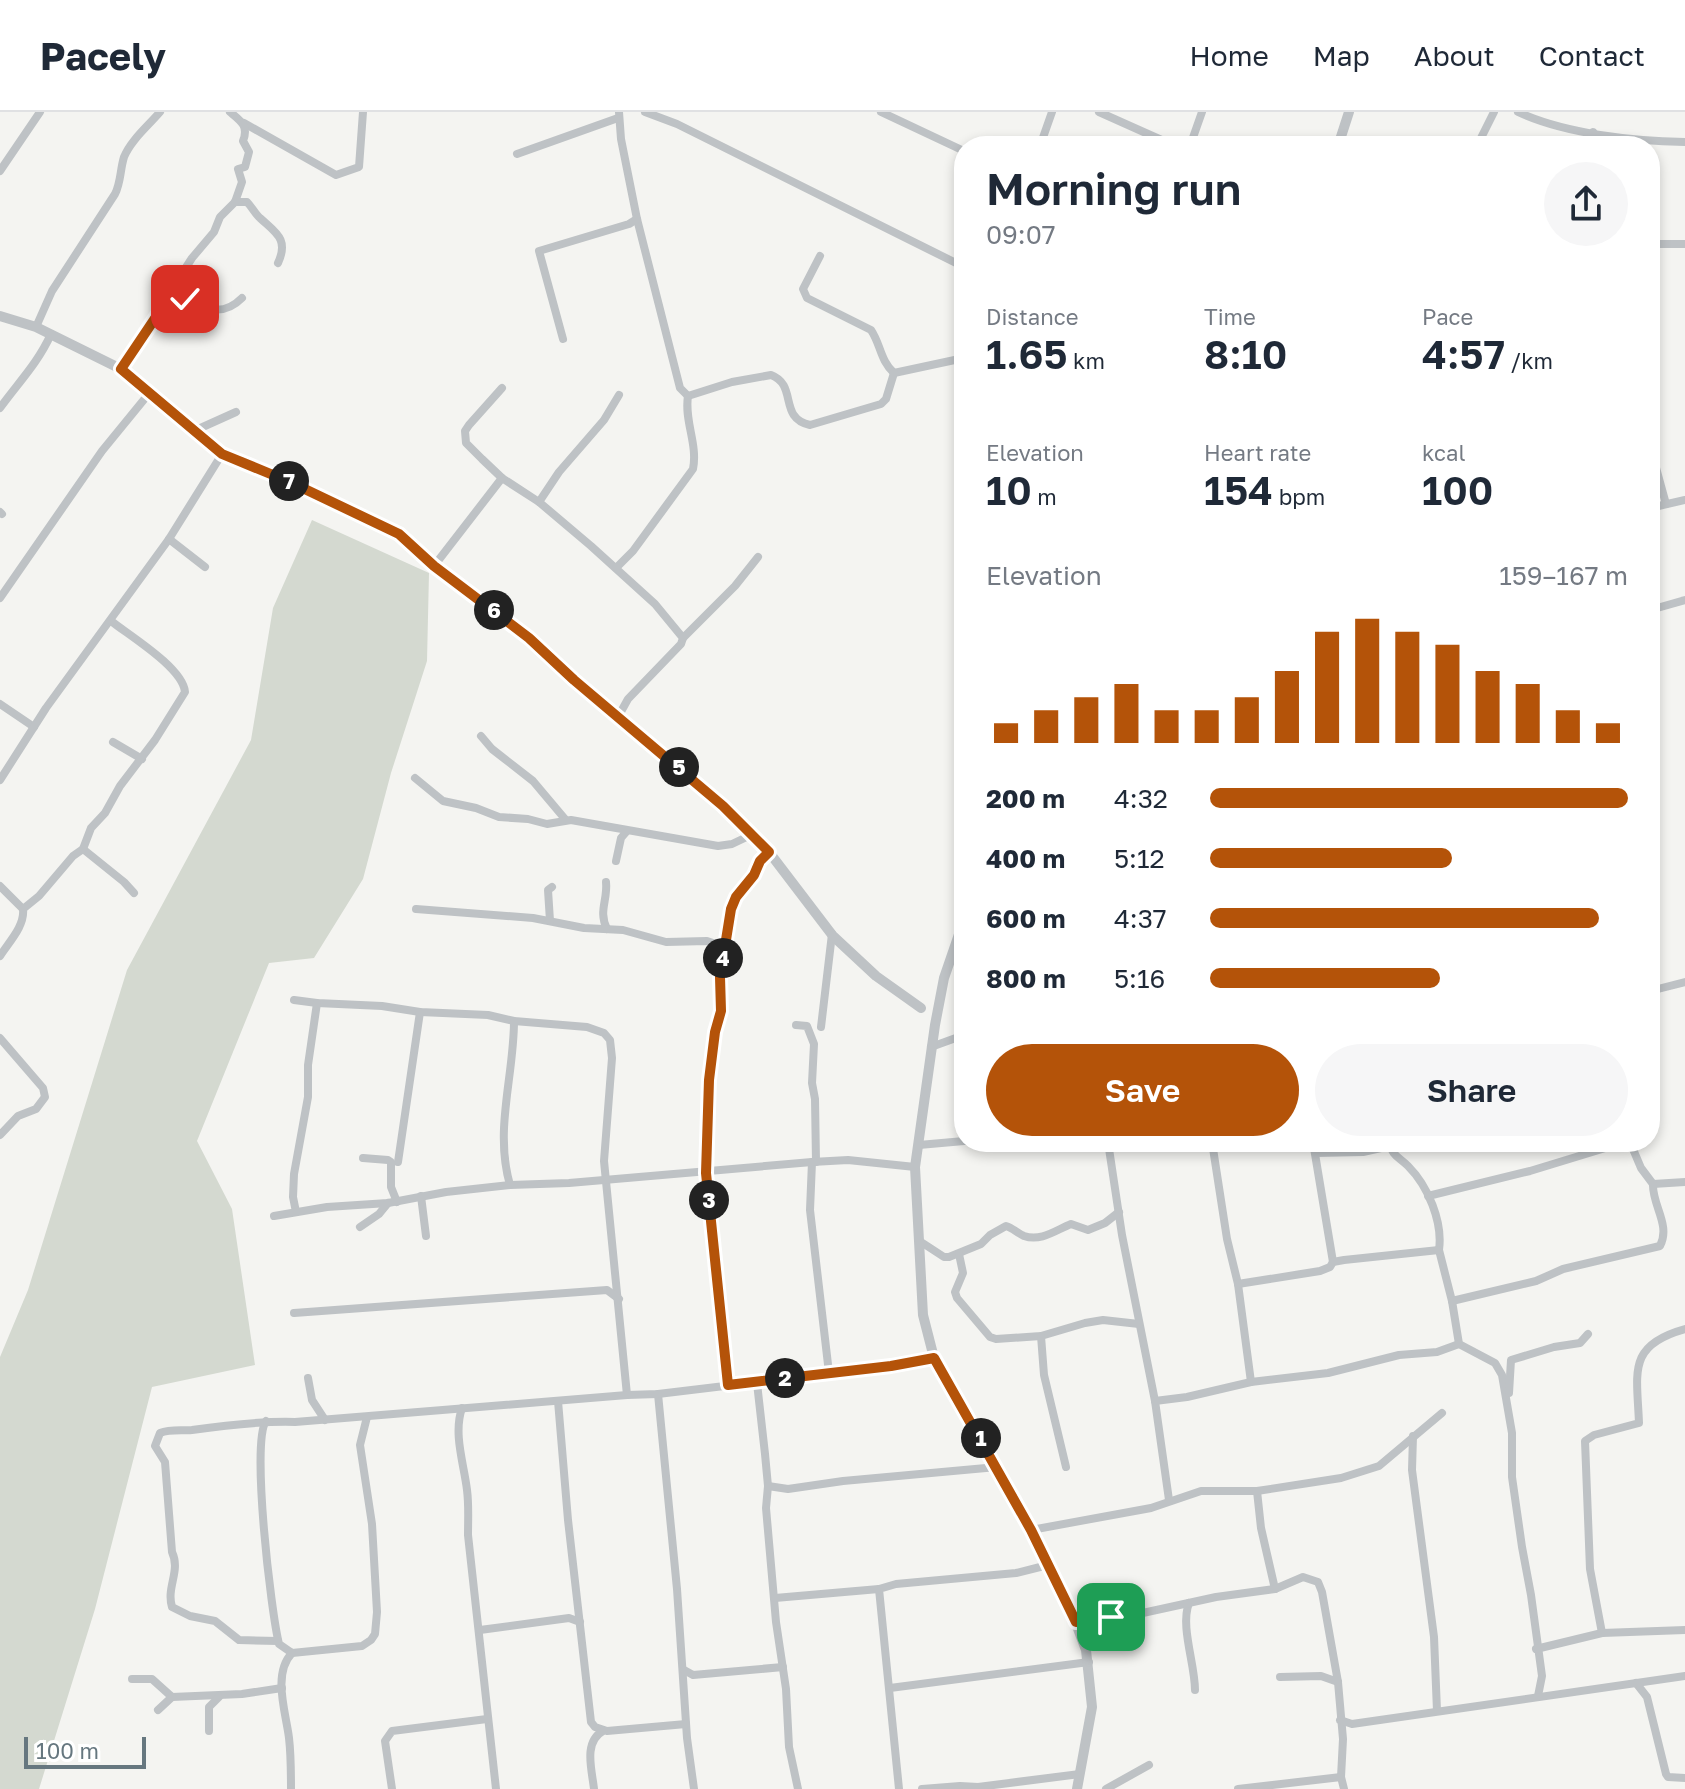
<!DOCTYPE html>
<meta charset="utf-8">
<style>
body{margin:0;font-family:"Golos Text",sans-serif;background:#f6f6f7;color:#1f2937;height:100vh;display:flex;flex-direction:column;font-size:30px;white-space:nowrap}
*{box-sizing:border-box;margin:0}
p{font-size:26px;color:#747a83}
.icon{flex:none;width:44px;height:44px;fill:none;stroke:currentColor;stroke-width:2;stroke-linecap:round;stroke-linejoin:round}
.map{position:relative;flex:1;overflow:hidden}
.panel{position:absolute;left:954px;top:24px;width:706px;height:1016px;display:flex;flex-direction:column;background:#fff;border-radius:32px;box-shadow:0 4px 12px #0003}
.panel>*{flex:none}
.scale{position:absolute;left:24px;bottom:20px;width:122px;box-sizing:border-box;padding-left:8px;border:4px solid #66777f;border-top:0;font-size:22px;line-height:28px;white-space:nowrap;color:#66777f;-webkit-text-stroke:6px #fff;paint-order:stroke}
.pin{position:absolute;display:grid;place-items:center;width:68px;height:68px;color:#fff;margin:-34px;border-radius:16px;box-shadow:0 4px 12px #0006}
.km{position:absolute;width:40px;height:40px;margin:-20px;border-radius:50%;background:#222;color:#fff;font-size:22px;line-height:40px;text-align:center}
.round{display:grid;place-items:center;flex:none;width:84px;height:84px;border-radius:42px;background:#f6f6f7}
.head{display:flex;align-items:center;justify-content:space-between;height:136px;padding:0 32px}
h1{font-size:44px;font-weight:600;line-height:60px}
.figures{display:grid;grid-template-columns:repeat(3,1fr);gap:12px;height:136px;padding:8px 32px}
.figures div{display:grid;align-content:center}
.figures b{font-size:40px;font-weight:600}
.figures small{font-size:22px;font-weight:400}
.figures p{font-size:22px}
.chart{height:224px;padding:16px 32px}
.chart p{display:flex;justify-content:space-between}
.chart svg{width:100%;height:144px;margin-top:8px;stroke:#b45309;stroke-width:6}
.cta{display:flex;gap:16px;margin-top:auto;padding:16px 32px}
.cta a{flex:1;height:92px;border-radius:48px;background:#b45309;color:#fff;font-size:32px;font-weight:600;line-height:92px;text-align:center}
.cta a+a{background:#f6f6f7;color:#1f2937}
ul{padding:0 32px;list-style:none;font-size:26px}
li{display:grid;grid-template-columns:128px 96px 1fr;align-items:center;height:60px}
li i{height:20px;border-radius:10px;background:#b45309}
header{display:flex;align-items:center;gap:48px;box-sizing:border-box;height:112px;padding:0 40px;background:#fff;border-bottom:2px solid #e0e1e3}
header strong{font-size:38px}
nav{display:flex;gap:44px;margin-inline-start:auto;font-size:28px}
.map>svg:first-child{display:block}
.green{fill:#d4d9d0}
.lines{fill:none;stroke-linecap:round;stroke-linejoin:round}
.minor{stroke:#bec2c5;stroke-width:8}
.tertiary{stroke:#bec2c5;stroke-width:10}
.route-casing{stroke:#fff;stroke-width:16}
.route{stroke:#b45309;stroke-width:10}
</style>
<header>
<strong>Pacely</strong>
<nav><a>Home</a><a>Map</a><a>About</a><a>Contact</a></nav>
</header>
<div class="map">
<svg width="1685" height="1677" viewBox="0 0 1685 1677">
<rect width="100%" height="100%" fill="#f4f4f1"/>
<path class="green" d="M312,408l117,53 -2,88 -36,112 -28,106 -49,79 -45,5 -72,178 35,68 23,156 -103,22 -57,222 -56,180h-39v-432l28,-67 99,-320 124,-230 22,-132z"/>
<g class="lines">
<g class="minor">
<path d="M619,0l2,27 16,80 43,169 8,8"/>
<path d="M645,0l32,12 287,143"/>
<path d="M881,0l83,39"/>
<path d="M1099,0l76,34"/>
<path d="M1518,0c47,22 116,29 167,30"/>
<path d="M244,11l92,52 23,-8 4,-55"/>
<path d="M1040,34l12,-34"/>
<path d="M1190,34l12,-34"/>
<path d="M1477,34l17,-34"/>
<path d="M1588,34l5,-14"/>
<path d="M517,42l101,-36"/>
<path d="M0,59l40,-59"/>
<path d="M235,90h12c5,5 8,12 13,16 16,15 29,21 18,45"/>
<path d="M1650,132h35"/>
<path d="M820,144l-17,33 4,9 64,32c10,15 9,30 23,43"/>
<path d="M164,193l26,-6c18,13 35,16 52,-1"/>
<path d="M36,215l16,-36 63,-97c6,-12 5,-24 9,-37 7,-17 24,-31 36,-45"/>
<path d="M563,227l-24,-88 90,-27 8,-5"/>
<path d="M121,257l71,-111 22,-26 6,-15 15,-15 7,-20 -4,-13 7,-2 4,-15 -6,-11c6,-15 -2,-20 -13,-29"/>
<path d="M894,261l70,-15"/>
<path d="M502,276l-33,37 -4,6 1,12 16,16 20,19 37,24 52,44 64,58 28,34 -2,6 -53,55 -10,18"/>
<path d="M688,284l44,-14 39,-7c27,10 7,43 39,50l71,-21 5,-5 8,-26"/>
<path d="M0,296c18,-25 38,-45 51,-74"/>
<path d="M196,318l40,-18"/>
<path d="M1650,334l16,58"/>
<path d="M539,390l20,-30 45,-52 15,-25"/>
<path d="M1650,396l35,-8"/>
<path d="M0,400l2,2"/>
<path d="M169,427l36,28"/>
<path d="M434,454l68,-88"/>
<path d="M616,456l17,-17 60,-82c5,-25 -9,-48 -5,-73"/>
<path d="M0,486l102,-147 49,-60"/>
<path d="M1650,498l35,-10"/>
<path d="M683,526l52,-52 23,-29"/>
<path d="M0,592l34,23"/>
<path d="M481,624l11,13 41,32 32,38"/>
<path d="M113,630l29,17"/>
<path d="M415,666l28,23 33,7 23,9 29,2 19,5 24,-4 147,26 14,-2 21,-10"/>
<path d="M0,668l46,-72 123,-169 53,-85"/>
<path d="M83,737l41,33 10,11"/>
<path d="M616,749l5,-23 6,-7"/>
<path d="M606,770c2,18 -8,29 1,47"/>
<path d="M0,774l23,23"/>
<path d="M416,797l117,9 51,10 39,2 43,12 41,-1 9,3 7,8"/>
<path d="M550,809l-2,-31 4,-3"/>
<path d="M0,844c9,-14 25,-30 23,-47l16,-13 34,-40 10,-7 8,-21 14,-15 15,-27 35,-46 30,-48c-2,-24 -55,-56 -74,-71"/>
<path d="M1650,879l35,-9"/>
<path d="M294,888l23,3 65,3 38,6 68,3 26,6 73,6 17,6 6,7 2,18 -8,103 23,234"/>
<path d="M796,913l11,1 7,18 -2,39 3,16 1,63"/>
<path d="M821,915l11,-93"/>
<path d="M0,926l43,50 2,9 -9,12 -18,7 -18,19"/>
<path d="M931,935l33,-12"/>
<path d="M1108,1030l14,93 33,166 14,99"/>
<path d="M1212,1030l15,97 11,45 13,98"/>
<path d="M1313,1030l20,120"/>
<path d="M1389,1030c4,15 9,14 19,24 20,20 35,56 31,84l13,51 7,43 36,19 7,12 10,58v44l10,70 9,48 11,81 -4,20"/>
<path d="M919,1033l45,-4"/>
<path d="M1316,1041l47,-1 27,-6"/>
<path d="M363,1046l25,2 3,2v25l6,15"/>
<path d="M398,1050l22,-150"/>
<path d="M812,1050l-2,48 19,163"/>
<path d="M1653,1072l32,-2"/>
<path d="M510,1073c-16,-55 4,-109 4,-164"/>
<path d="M421,1084l5,40"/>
<path d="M1428,1084l102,-25 95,-29"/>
<path d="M296,1100l-3,-15 1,-23 14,-77v-32l9,-62"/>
<path d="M274,1104l53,-9 61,-4 58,-11 64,-7 59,-2 243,-21 36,-2 67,7"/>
<path d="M360,1115l19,-13 9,-11"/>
<path d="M921,1130l23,15h5l32,-13 9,-9 16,-9c7,2 11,7 18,10 17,6 32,-6 47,-12l17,6 17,-7 14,-11"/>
<path d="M959,1142l4,19 -8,19 2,6 33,39 6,2 45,-3 44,-13 18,-3 36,4"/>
<path d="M1238,1172l82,-13 10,-4 3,-5 11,-2 95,-10"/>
<path d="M1452,1189l84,-20 27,-12 97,-23c11,-21 -8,-41 -7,-62l-12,-16 -11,-26"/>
<path d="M294,1201l313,-23 12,9"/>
<path d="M1041,1224l3,39 22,92"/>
<path d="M308,1266l4,22 13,20"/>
<path d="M757,1271l8,71 3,32 -2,22 10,114 10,67 3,58 9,42"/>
<path d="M728,1273l-22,-212 3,-93 6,-48 6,-21 -1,-34 11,-68 5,-12 18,-22 6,-14 9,-9"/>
<path d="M1509,1281l2,-33 43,-13 26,-4 8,-9"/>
<path d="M658,1282l19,195 10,149 7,51"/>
<path d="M558,1289l10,119 23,202 4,5 12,4 79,-7"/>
<path d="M1155,1289l32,-4 64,-15 77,-9 71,-18 38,-3 22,-8"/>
<path d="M462,1296c-9,26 2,56 5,82 2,15 1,30 1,45l28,254"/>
<path d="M266,1309c-15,21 5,191 13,223l13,9 70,-7 9,-6 4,-6 2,-22 -5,-88 -12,-79 7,-28"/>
<path d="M1413,1324l-1,34 22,167 3,74"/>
<path d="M768,1374l20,3 55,-8 154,-14"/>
<path d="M1257,1379l4,37 14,61"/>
<path d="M1031,1418l120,-22 50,-17h56l84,-13 38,-12 63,-53"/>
<path d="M775,1486l104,-9"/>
<path d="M1189,1491c-9,23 6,61 6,87"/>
<path d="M1076,1510l53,-6 87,-19 59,-8 28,-12 15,5 4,10 16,90 5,57 -2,38 3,12"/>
<path d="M480,1518l89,-12 11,4"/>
<path d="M1602,1521l-12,-64 -5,-128 9,-6 45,-12c-2,-51 -12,-78 46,-94"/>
<path d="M278,1529l-39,-1 -24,-19 -25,-5 -18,-9c-6,-20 9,-36 0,-55l-7,-90 -10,-16 5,-13c10,-4 21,-2 32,-3 34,-5 68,-9 103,-8l332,-27 31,-1 233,-28 43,-8"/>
<path d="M1536,1537l66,-16 83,-3"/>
<path d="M684,1558l9,5 90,-8"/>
<path d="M1280,1565l41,-1 17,6"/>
<path d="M132,1567h20l20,18 70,-3 40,-6"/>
<path d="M1636,1571l11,14 19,77 2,3 17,1"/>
<path d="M890,1576l199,-26"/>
<path d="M158,1598l14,-13"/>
<path d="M1340,1608l12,4 333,-48"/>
<path d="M209,1619v-24l10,-10"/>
<path d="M291,1677c0,-17 0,-34 -2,-51 -3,-25 -17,-64 3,-85"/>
<path d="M392,1677l-7,-48 7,-10 95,-12"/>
<path d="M594,1677c-2,-19 -11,-47 9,-58"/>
<path d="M899,1677l-20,-200 17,-5 120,-11 32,-8"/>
<path d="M922,1677l38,-3 18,1 102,-13"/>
<path d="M1106,1677l43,-24"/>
<path d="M1238,1677l103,-12"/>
</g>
<g class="tertiary">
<path d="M1338,34l11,-34"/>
<path d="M0,204l36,11 85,42 101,85 68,28 109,52 35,32 95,72 45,42 149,126 46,46 64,84 43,40 45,32"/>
<path d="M964,808l-20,58 -9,47 -20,142 8,148 11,43 97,172 41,83 14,37 6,57 -15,82"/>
</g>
</g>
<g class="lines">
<defs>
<path id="route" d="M185,187l-21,6 -43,64 101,85 68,28 109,52 35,32 95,72 45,42 149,126 46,46 -9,9 -6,14 -18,22 -5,12 -11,68 1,34 -6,21 -6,48 -3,93 22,212 163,-19 43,-8 97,172 45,92 35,-5"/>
</defs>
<use href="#route" class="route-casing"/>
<use href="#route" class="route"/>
</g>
</svg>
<div class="scale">100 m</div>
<div class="pin" style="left:1111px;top:1505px;background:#1e9e55"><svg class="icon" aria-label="arrive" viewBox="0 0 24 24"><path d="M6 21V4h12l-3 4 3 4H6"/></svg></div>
<div class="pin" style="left:185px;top:187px;background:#d93025"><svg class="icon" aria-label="check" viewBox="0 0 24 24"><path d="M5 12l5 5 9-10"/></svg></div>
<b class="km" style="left:981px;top:1326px">1</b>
<b class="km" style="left:785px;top:1266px">2</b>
<b class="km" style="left:709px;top:1088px">3</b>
<b class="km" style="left:723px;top:846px">4</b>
<b class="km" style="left:679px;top:655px">5</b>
<b class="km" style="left:494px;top:498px">6</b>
<b class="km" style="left:289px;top:369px">7</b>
<section class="panel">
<div class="head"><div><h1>Morning run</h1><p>09:07</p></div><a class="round"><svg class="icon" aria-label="share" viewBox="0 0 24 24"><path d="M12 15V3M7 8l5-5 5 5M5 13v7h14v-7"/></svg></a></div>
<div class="figures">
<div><p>Distance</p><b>1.65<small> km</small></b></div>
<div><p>Time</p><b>8:10</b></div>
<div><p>Pace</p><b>4:57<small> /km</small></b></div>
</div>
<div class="figures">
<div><p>Elevation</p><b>10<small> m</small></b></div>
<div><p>Heart rate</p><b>154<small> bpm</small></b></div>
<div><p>kcal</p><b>100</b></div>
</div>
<div class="chart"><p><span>Elevation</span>159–167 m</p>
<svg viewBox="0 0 160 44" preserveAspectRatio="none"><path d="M5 44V38M15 44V34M25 44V30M35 44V26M45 44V34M55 44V34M65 44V30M75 44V22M85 44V10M95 44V6M105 44V10M115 44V14M125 44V22M135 44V26M145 44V34M155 44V38"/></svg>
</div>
<ul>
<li><b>200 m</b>4:32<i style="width:100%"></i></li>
<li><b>400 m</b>5:12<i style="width:58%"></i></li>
<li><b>600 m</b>4:37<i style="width:93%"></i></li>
<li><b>800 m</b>5:16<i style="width:55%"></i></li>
</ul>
<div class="cta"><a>Save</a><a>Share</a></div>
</section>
</div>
